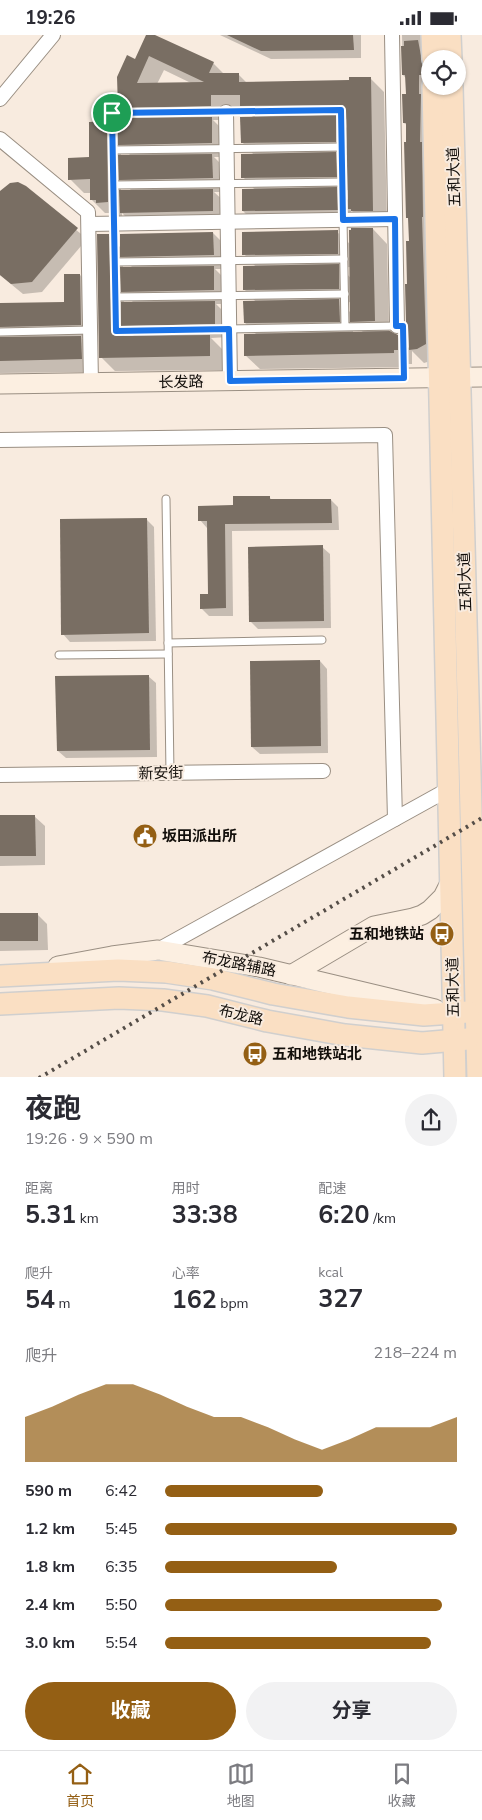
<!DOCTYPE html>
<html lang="zh">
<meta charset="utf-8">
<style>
body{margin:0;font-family:"Nunito Sans","Noto Sans SC",sans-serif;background:#f2f2f3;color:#2b2b33;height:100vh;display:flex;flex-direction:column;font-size:19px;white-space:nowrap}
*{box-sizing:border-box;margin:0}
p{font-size:16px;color:#7c7c81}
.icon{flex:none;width:28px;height:28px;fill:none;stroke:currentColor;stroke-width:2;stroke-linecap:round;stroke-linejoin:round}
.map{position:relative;height:1042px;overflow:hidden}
.side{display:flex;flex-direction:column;background:#fff;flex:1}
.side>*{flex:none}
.controls{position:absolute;left:421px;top:15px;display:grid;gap:10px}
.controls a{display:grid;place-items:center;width:45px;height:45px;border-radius:50%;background:#fff;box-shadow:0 1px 4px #0004;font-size:25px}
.pin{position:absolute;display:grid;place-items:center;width:42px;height:42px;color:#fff;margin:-21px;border:2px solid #fff;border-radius:50%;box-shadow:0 1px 5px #0007}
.round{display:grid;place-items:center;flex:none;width:52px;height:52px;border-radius:26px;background:#f2f2f3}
.summary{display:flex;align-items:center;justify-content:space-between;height:85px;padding:0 25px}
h1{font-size:28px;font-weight:700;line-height:38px}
.figures{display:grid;grid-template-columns:repeat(3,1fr);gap:8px;height:85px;padding:5px 25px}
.figures div{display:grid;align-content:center}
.figures b{font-size:25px;font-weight:700}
.figures small{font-size:14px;font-weight:400}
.figures p{font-size:14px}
.chart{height:140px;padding:10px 25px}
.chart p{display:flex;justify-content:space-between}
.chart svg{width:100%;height:90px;margin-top:5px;fill:#945f14;opacity:.7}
.button{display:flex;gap:10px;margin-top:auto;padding:10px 25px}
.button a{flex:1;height:58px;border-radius:30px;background:#945f14;color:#fff;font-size:20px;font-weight:700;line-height:58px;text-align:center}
.button a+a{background:#f2f2f3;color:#2b2b33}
ul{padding:0 25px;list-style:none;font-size:16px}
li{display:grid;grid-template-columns:80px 60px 1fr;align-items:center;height:38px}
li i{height:12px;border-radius:6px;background:#945f14}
.status{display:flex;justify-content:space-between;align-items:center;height:35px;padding:0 25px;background:#fff;direction:ltr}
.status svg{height:14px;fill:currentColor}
.tab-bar{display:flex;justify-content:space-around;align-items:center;height:70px;border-top:1px solid #e1e1e2;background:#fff;font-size:14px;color:#7c7c81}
.tab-bar a{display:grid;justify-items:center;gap:2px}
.tab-bar .on{color:#945f14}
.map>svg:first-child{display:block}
.shadow{fill:#0003;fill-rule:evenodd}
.building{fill:#796e63;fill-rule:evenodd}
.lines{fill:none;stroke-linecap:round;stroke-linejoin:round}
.lane-casing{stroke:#9a8f83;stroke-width:9}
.street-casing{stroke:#9a8f83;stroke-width:16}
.secondary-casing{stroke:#9a8f83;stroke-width:21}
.primary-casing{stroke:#d0cfce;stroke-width:24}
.lane{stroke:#fff;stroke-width:7}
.street{stroke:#fff;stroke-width:14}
.secondary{stroke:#fcefe1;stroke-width:19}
.primary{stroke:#fadfc3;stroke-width:21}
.rail{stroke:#544d47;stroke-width:4;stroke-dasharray:2.5 5;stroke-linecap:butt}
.route-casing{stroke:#fff;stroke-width:10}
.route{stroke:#1a73e8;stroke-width:6}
.labels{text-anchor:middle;stroke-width:4;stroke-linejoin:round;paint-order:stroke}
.street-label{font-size:15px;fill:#130f0b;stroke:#f8ebdf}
.poi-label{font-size:15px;font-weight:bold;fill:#130f0b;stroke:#f8ebdf;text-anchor:start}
</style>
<div class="status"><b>19:26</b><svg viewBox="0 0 49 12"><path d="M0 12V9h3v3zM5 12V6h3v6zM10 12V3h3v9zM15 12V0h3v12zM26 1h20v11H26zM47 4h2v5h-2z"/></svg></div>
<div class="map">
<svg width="482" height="1043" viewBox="0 0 482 1043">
<rect width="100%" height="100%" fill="#f8ebdf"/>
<g class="shadow">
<path d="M148,0h4l61,28 11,11h14l9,9 103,-2 20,-3 14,14 3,132 -23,-1 -13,-13v13l-94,2 -14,-14 12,-21 -12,-13 11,-22 -12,-13 12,-24 -10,-10 -19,1v11h-12l12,12 1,25h-12l12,12v23h-12l13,12v21l-92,1 -13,-13v3h-10l-3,-3h-4l-14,-14v-6h-7l-14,-14 20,-20 16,-36 13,12 12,-16 -12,-12 16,-46zM164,35l29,14h-36zM338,84h10v10zM121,111l10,10h-10zM348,120l1,11 -11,-10zM121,146l11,10h-11zM349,155v11l-10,-10z"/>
<path d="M220,0h141v23l-90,1z"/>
<path d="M402,0h33l-5,24v27l10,272 -16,5 -12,-12v13h-4v3l-148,2 -15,-14 12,-20 -12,-12 11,-21 -12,-13 12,-22 -12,-13 93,-22 13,12 23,-15 14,15 2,89 8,3 13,13 1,-107 -1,-22 -3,-3 1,-91 -4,-3 3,-28 -1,-17 -3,-3zM350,232l1,11 -11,-10zM351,267v11l-10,-10zM353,288l11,10h-11z"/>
<path d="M25,152l62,52 -45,53 -19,2 -23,-19v-82z"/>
<path d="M213,198l14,14v22h-12l12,12 1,23h-12l12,12 1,21 -18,1 12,12 1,20 -109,1 -14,-14 7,-122 13,13zM123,223l10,10h-10zM123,258l11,10h-10zM124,292l10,9 -10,1z"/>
<path d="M80,240l13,13 1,49 -12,1 12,12v22l-94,1v-69l66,-1z"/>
<path d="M269,462l4,4 58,-1 7,7 1,23 -107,1 1,85h-24l-8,-8 8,-13 -2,-67 -7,-8 34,-13z"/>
<path d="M146,484l8,8 2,114 -86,1 -7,-8z"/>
<path d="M322,512l8,7 1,74 -73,1 -7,-7z"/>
<path d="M320,626l7,8 1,84 -68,1 -8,-7z"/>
<path d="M148,641l8,7 1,74 -91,1 -8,-7z"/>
<path d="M34,781l11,10v39l-45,1v-49z"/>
<path d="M0,879h37l10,10 1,26 -48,1z"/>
</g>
<g class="building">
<path d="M146,0h9l59,27 -5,11h30v9l110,-2v-3h22l2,134h-22v-2h-3l-2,-99 -3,-5 -103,1v-11h-29v11l-93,2 -1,-31 10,-22 8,4zM149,21l53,25 2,1 -67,1z"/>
<path d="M227,0h126l1,15 -93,1z"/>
<path d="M418,5l5,26v9h-4v19h2l-1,48h2l1,75h-1l4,127 -9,5 -8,1 -1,-24 -2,-4 -1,-38h2l-1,-43h3l-1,-23h-2l-2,-76h2v-19h-3l-1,-29h4l-1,-19h-3l-1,-29h3v-5z"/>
<path d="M336,80v27l-95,1 -1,-26z"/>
<path d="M212,82v26l-94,2v-27z"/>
<path d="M107,86l1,81 -12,1v-3h-6v-21l-22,1v-22l21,-1v-35z"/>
<path d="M336,117l1,25 -96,1v-24z"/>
<path d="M212,119l1,24 -94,2 -1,-25z"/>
<path d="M18,147l8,4 52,42 -46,54 -21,2 -11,-9v-84l10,-8z"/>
<path d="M337,152l1,23 -96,1v-22z"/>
<path d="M213,154v22l-93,2 -1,-23z"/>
<path d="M351,193h22l2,93 -25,1 -1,-92h2z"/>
<path d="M338,195v24l-96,1v-23z"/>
<path d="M213,197l1,23 -94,2v-23z"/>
<path d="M97,199h12l3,100 4,2 94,-1v21l-111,2z"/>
<path d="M339,229v25l-96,1v-24z"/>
<path d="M214,231v24l-93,2 -1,-25z"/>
<path d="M64,239h16l1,51 -81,2v-24l64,-1z"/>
<path d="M339,264l1,23 -96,1 -1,-22z"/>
<path d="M215,266v23l-94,2v-24z"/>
<path d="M390,296l8,4v15h-4v3l-150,3v-22z"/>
<path d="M81,301l1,23 -82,2v-24z"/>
<path d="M233,461h37v3h61l1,24 -107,1 1,84 -26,1v-15h8l-1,-73h-9v-15l35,-1z"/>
<path d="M147,483l2,115 -88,2 -1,-116z"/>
<path d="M323,510l1,76 -75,1 -1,-75z"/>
<path d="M320,625l1,86 -70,1 -1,-86z"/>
<path d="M149,640l1,75 -93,1 -2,-75z"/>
<path d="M0,780h35l1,41h-36z"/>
<rect x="0" y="878" width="38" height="28"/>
</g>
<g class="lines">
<defs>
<g id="lane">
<path d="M113,115l229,-3"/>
<path d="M114,150l229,-3"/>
<path d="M115,227l229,-3"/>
<path d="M115,262l230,-3"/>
<path d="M345,292l-4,-217 -229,3 4,218 281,-5h6l1,52"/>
<path d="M0,297l91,-2"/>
<path d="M166,464l4,274"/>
<path d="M168,608l154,-3"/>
<path d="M59,620l109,-1"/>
</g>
<g id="street">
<path d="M392,0l5,291"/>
<path d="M0,64l53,-64"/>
<path d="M226,77l4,269"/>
<path d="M0,104l88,73 3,171"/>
<path d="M89,189l306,-5"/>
<path d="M0,405l385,-5 10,384"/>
<path d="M0,740l323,-4"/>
<path d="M158,915l291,-161"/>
</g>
<g id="secondary">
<path d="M0,349l482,-7"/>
<path d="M58,931l54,-10 46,-6 101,17 176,42"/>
<path d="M291,940l83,-49 39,-8 9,-3 8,-5 13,-13 8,-16"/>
</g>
<g id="primary">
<path d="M432,0l1,24"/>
<path d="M450,0l1,24"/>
<path d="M433,51l22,992"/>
<path d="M452,51l26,992"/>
<path d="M0,941l118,-6 48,2 47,7 60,15 75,13 76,8 44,-3"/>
<path d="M0,969l119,-6 44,2 44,6 60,15 78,14 77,8 46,-4"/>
</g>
</defs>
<use href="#lane" class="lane-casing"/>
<use href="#street" class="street-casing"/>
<use href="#secondary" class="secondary-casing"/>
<use href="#primary" class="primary-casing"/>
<use href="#lane" class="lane"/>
<use href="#street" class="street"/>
<use href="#secondary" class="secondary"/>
<use href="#primary" class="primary"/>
<path class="rail" d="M39,1043l443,-260"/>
</g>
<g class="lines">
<defs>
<path id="route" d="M341,75l2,110 52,-1 1,107h7l1,52 -174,3 -1,-52 -113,2 -4,-218z"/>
</defs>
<use href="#route" class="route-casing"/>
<use href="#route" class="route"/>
</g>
<defs>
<symbol id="civic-disc" viewBox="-11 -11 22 22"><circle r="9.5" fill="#945f14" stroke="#f8ebdf"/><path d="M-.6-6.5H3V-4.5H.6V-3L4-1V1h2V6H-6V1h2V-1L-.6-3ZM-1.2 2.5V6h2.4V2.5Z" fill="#fff"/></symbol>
<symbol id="bus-disc" viewBox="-11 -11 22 22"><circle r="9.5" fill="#945f14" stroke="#f8ebdf"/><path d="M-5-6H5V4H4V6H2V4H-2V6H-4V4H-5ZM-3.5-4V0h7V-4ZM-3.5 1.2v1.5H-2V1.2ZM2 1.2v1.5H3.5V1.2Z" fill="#fff"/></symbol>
</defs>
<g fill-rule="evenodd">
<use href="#civic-disc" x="131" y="787" width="28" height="28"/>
<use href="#bus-disc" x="428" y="885" width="28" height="28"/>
<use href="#bus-disc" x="241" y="1005" width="28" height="28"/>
</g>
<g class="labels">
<g class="street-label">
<text transform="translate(454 142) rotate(-92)" y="5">五和大道</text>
<text transform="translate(181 347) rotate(-1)" y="5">长发路</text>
<text transform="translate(465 547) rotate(-92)" y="5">五和大道</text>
<text transform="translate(161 738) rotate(-1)" y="5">新安街</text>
<text transform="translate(239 929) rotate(11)" y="5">布龙路辅路</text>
<text transform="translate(453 952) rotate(-91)" y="5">五和大道</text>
<text transform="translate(241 980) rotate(13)" y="5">布龙路</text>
</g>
<g class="poi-label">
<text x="162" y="806">坂田派出所</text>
<text x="424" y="904" text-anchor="end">五和地铁站</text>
<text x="272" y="1024">五和地铁站北</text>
</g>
</g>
</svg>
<div class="controls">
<a><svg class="icon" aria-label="locate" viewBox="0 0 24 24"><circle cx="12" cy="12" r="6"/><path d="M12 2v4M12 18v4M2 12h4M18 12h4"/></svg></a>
</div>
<div class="pin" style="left:112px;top:78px;background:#1e9e55"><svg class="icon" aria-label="arrive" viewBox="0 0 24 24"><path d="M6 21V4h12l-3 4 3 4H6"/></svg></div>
</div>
<section class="side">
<div class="summary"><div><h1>夜跑</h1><p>19:26 · 9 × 590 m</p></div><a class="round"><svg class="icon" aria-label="share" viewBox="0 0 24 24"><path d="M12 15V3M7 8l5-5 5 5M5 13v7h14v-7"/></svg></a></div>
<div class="figures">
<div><p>距离</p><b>5.31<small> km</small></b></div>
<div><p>用时</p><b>33:38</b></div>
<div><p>配速</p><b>6:20<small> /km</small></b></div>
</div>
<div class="figures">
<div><p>爬升</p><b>54<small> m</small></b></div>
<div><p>心率</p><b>162<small> bpm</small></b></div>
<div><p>kcal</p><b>327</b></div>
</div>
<div class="chart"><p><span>爬升</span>218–224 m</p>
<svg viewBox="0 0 160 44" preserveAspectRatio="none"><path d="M0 44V22L10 17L20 11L30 6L40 6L50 11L60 17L70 22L80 22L90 27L100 33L110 38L120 33L130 27L140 27L150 27L160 22V44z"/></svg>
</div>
<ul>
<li><b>590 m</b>6:42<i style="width:54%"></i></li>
<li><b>1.2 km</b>5:45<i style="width:100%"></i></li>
<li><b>1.8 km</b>6:35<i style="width:59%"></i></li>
<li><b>2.4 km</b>5:50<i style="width:95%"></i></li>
<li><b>3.0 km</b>5:54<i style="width:91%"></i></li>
</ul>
<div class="button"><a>收藏</a><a>分享</a></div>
</section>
<nav class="tab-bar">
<a class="on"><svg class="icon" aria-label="home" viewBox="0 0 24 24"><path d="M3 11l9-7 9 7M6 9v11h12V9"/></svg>首页</a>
<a><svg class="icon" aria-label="map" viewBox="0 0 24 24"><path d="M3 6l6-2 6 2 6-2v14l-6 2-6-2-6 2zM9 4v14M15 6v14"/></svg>地图</a>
<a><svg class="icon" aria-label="saved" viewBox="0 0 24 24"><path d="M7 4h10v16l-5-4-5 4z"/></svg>收藏</a>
</nav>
